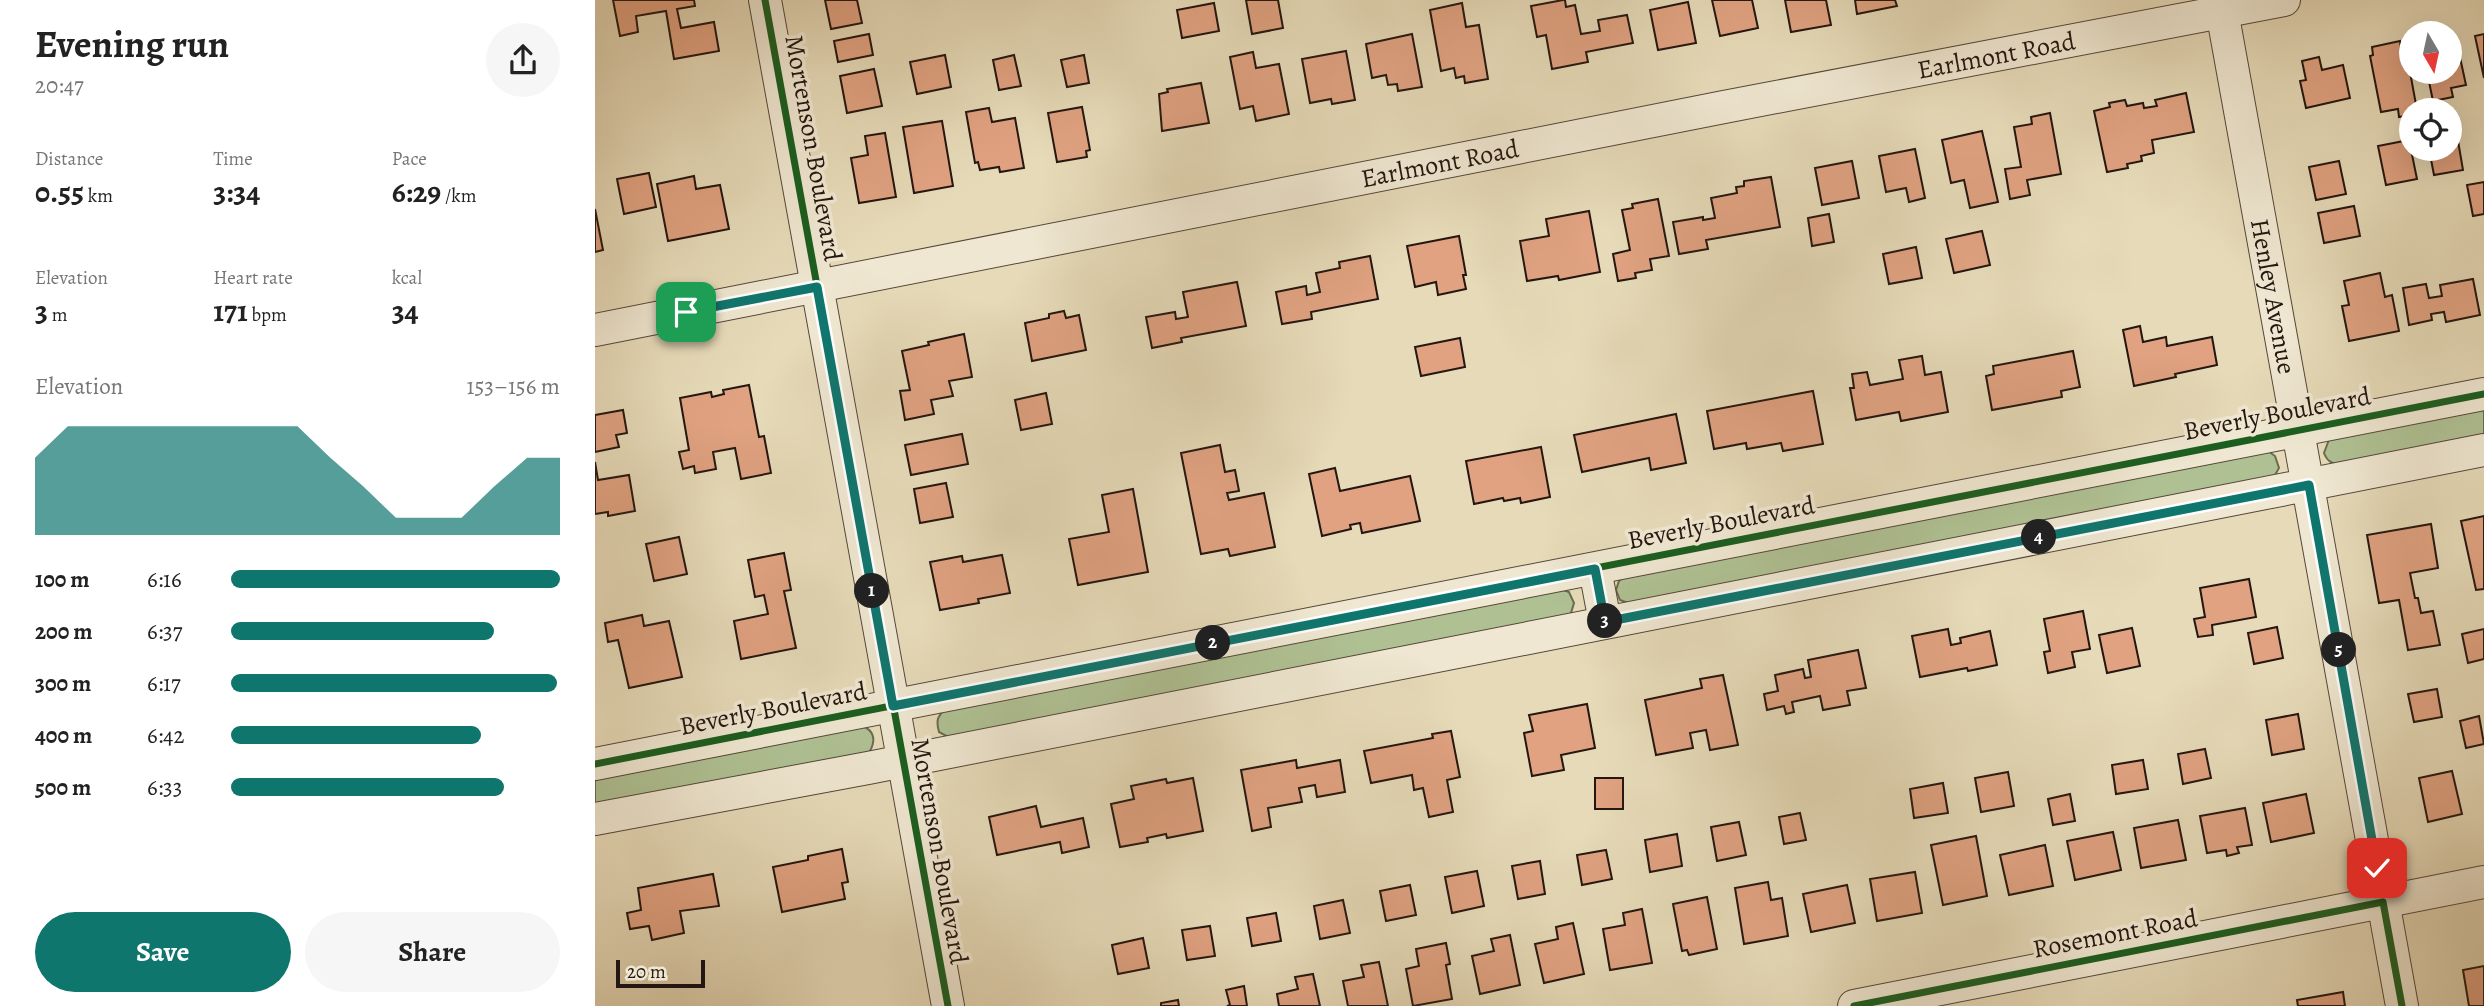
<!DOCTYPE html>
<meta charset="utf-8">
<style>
body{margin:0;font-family:Alegreya,serif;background:#f6f6f6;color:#222;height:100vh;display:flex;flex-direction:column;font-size:26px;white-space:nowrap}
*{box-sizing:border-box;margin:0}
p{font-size:23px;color:#767676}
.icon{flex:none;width:38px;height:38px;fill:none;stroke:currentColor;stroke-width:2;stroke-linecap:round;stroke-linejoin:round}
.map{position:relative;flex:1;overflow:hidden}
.drawer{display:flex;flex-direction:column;background:#fff;width:595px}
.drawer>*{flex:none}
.needle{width:46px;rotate:171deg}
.controls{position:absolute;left:1804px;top:21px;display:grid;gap:14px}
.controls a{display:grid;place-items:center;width:63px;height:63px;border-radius:50%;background:#fff;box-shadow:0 7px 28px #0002;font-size:35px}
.scale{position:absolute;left:21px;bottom:18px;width:89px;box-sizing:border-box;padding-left:7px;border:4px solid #241610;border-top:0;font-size:19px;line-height:24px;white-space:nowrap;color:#241610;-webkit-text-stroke:5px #efe7d1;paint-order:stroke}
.pin{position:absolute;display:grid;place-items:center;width:60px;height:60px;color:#fff;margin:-30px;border-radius:14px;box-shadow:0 4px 10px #0006}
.km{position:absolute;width:35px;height:35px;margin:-18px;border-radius:50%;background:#222;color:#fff;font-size:19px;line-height:35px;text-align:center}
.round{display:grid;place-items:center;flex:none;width:74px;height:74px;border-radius:37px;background:#f6f6f6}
.headline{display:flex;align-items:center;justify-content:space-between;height:119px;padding:0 35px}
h1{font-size:38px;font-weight:600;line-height:52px}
.stats{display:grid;grid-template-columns:repeat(3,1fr);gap:10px;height:119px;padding:7px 35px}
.stats div{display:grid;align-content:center}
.stats b{font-size:30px;font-weight:600}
.stats small{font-size:19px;font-weight:400}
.stats p{font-size:19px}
.chart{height:196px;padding:14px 35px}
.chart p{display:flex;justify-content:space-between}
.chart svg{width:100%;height:126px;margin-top:7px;fill:#0f766e;opacity:.7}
.action{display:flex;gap:14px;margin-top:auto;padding:14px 35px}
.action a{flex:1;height:80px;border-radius:42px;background:#0f766e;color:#fff;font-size:28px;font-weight:600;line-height:80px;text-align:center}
.action a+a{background:#f6f6f6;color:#222}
ul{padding:0 35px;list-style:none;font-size:23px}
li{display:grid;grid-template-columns:112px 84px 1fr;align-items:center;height:52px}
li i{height:18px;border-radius:9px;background:#0f766e}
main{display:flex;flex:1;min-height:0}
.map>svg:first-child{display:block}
.green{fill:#afc193;stroke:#6a6c52;stroke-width:2}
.building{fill:#e0a281;stroke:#241610;stroke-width:2}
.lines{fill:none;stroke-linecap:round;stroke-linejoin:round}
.street-casing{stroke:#54473a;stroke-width:34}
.street{stroke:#efe7d1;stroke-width:32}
.cycleway-casing{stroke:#efe7d1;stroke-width:11}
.cycleway{stroke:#1b5e20;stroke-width:7}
.route-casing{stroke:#fff;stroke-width:14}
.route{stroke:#0f766e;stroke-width:9}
.labels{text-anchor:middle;stroke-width:7;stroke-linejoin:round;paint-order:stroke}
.street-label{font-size:26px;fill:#241610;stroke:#efe7d1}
</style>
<main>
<section class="drawer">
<div class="headline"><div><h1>Evening run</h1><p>20:47</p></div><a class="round"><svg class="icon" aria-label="share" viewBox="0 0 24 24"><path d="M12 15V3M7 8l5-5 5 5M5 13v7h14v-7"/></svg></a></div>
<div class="stats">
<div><p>Distance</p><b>0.55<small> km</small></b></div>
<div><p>Time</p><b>3:34</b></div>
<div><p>Pace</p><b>6:29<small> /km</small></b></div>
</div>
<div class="stats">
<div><p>Elevation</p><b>3<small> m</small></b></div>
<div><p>Heart rate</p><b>171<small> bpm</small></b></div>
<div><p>kcal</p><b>34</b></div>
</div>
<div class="chart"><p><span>Elevation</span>153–156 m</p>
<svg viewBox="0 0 160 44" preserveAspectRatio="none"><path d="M0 44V17L10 6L20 6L30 6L40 6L50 6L60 6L70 6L80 6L90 17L100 27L110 38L120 38L130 38L140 27L150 17L160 17V44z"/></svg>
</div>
<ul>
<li><b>100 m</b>6:16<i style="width:100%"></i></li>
<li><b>200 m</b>6:37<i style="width:80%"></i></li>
<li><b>300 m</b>6:17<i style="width:99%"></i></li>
<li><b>400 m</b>6:42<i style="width:76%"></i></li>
<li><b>500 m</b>6:33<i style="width:83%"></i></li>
</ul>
<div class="action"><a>Save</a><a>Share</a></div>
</section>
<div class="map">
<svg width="1889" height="1006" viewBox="0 0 1889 1006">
<rect width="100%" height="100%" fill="#e6dab8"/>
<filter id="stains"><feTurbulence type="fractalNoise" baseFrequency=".00286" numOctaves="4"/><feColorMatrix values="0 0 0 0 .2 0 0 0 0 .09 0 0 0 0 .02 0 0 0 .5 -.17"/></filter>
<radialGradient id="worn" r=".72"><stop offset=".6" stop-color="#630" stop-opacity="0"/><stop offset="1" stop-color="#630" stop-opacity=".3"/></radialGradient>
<g class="green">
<path d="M1889,405v31l-143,29c-9,-1 -14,-4 -17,-12l6,-16z"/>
<path d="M1673,451l7,5 4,12 -4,7 -9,5 -638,123 -8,-3 -4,-10 3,-9 9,-6z"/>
<path d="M965,589l9,3 5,11 -3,10 -5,4 -616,121 -11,-6c-3,-11 -2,-15 6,-23z"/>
<path d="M268,726c11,5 13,14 7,25l-9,5 -266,51v-29z"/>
</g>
<g class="building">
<path d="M18,0h81l1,6 -18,3 4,19 33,-6 5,29 -45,8 -8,-48 -30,5 2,16 -18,4z"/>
<path d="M230,0h32l5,23 -31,6z"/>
<path d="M651,0h32l5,28 -31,6z"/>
<path d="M968,0h2l1,7 9,-2 6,29 19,-3 -2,-11 29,-5 6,28 -47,9 2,10 -36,7 -6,-34 -9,2 -6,-31z"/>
<path d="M1117,0h40l6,28 -38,8z"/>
<path d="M1190,0h41l5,25 -40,7z"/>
<path d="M1260,0h40l2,6 -40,8z"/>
<path d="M1093,2l8,41 -38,7 -8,-40z"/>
<path d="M619,3l5,28 -37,7 -5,-28z"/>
<path d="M867,3l4,24 13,-2 9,54 -23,4 -1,-7 -8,2 -2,-10 -13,3 -11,-61z"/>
<path d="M274,34l4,21 -35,7 -4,-21z"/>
<path d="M817,34l10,53 -24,4 -1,-7 -9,1 -2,-10 -14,3 -6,-34z"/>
<path d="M1889,34v44l-9,-42z"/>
<path d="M1861,39l10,46 -15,3 2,9 -20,4 -6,-29h23v-32z"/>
<path d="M1805,41l1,9h5l11,60h-6v5l-12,2 -1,-8 -17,3 -11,-56 3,-1 -1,-8z"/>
<path d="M751,51l9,49 -23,4 -1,-5 -21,4 -8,-44z"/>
<path d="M658,52l3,16 23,-4 10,50 -33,7 -3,-15 -13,3 -10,-52z"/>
<path d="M350,55l6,32 -34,7 -7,-32z"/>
<path d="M419,55l7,31 -22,4 -6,-30z"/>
<path d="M489,55l5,28 -22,4 -6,-27z"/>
<path d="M1724,57l3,13 21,-5 7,33 -44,10 -6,-27 6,-1 -4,-19z"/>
<path d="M279,69l8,37 -35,7 -7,-37z"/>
<path d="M606,83l8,40 -47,8 -3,-37 9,-2 -1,-3z"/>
<path d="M1591,93l8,39 -42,8 2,13 -13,3 1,5 -15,3 1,4 -21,4 -13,-61 16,-4 -1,-4 16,-3 2,6 16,-3 1,5 13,-2 -2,-6z"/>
<path d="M487,107l8,43 -4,1 1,6 -30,5 -9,-49z"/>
<path d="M394,108l3,14 23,-4 9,50 -24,4 -1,-5 -19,3 -2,-8 -3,1 -9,-51z"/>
<path d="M1455,113l11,61 -34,6 3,15 -20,4 -5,-30 16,-2 -7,-40 18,-3 -1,-7z"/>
<path d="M347,121l11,65 -39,7 -11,-66z"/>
<path d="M1387,131l16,71 -28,6 -6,-28 -13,3 -9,-43z"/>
<path d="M290,133l11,64 -37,6 -8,-45 17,-3 -3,-19z"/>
<path d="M1862,135l6,35 -29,5 -5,-26h21v-13z"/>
<path d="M1814,140l8,39 -31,6 -8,-39z"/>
<path d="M1320,149l10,49 -16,4 -3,-14 -20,4 -7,-36z"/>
<path d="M1257,161l7,37 -37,7 -7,-37z"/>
<path d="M1744,161l7,33 -30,6 -7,-33z"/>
<path d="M54,173l7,34 -32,7 -7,-35z"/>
<path d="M99,176l2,13 24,-4 9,44 -61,12 -11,-57z"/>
<path d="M1176,177l9,50 -74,13 2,9 -29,5 -6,-32 30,-5v3l12,-2 -4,-20 26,-5 -1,-6 8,-1v-5z"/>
<path d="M1889,182v32l-11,2 -6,-31z"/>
<path d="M1063,199l11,57 -19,3 2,11 -17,3 1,5 -18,3 -5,-27 17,-4 -8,-40 11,-2 -1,-4z"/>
<path d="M1759,206l6,30 -36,7 -6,-30z"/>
<path d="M0,209l8,41 -8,2z"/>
<path d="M994,211l11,61 -41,8 -1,-4 -31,5 -7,-40 29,-5 -3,-17z"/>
<path d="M1234,214l5,28 -22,4 -4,-28z"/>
<path d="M1387,231l8,34 -36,8 -8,-34z"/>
<path d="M864,236l7,39h-3l3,14 -28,6 -2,-13 -21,5 -8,-41z"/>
<path d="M1321,247l6,31 -33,6 -6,-30z"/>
<path d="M775,256l8,43 -67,13 1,7 -30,5 -6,-32 30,-6 1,9 13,-3 -4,-19 24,-5 -1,-6z"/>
<path d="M1785,273l5,24 7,-2 7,36 -50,10 -7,-35 7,-1 -5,-24z"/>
<path d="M1878,279l7,36 -34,7 -2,-10 -13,2 1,6 -23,5 -6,-37 23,-4 3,14 13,-2 -2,-11z"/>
<path d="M642,282l9,44 -65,12 1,4 -30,6 -6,-31 29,-5 1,7 12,-2 -5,-25z"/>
<path d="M469,311l2,7 13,-3 7,35 -54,11 -7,-38 24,-5v-4z"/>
<path d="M1545,326l3,16 23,-5 1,9 45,-9 5,28 -42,9 1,3 -42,9 -11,-56z"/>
<path d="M369,334l8,43 -23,4 4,15 -22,4 3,14 -29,6 -5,-29 10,-1 -8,-39 27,-6 -1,-3z"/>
<path d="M865,338l5,29 -44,9 -6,-29z"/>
<path d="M1478,351l7,36 -19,4 1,6 -70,13 -6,-34 8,-2 -1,-8z"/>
<path d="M1327,356l3,19 16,-3 7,40 -47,9 -2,-9 -43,8 -6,-32h4l-2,-14 15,-2 3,13 33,-6 -4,-19z"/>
<path d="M154,385l10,52 5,-1 7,37 -30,6 -6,-31 -22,4 3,17 -21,4 -1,-7 -11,3 -4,-17 10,-2 -9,-52 31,-6 1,5 12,-3 -1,-4z"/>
<path d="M1218,391l10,53 -40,7 -2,-8 -34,6 -1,-6 -32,6 -7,-38z"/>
<path d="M451,393l6,31 -31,6 -6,-30z"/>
<path d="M28,410l4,23 -11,2 3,12 -24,5v-37z"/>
<path d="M1081,414l10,49 -35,7 -2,-12 -67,14 -8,-37z"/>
<path d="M367,434l6,30 -57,11 -6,-30z"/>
<path d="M625,445l5,27 10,-2 4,21 -12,2 2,7 35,-7 11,54 -45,9 -2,-7 -27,5 -20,-101z"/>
<path d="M946,447l9,50 -29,6 -1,-5 -16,3 -1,-3 -29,6 -8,-43z"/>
<path d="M0,462l3,18 31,-5 6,36 -27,5v-4l-13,2z"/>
<path d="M740,468l5,23 70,-15 10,45 -58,12 -2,-10 -10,2 1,4 -29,7 -13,-62z"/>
<path d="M351,483l7,34 -33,6 -6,-34z"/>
<path d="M538,489l15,83 -70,13 -9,-46 40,-7 -7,-37z"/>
<path d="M1889,516v73l-8,1 -15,-69z"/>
<path d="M1836,524l7,44 -28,5 5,25h3l3,15 12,-2 7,34 -32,5 -9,-50 -20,3 -12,-68z"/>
<path d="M84,537l8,37 -33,7 -8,-37z"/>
<path d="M189,553l7,37 -7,1 12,57 -55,11 -7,-38 34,-7 -4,-19 -9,2 -7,-37z"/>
<path d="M407,555l8,38 -32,6 1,4 -39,7 -10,-48 32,-6 1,6z"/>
<path d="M1654,579l7,38 -44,8 1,10 -15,2 -4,-18 11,-2 -5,-29z"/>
<path d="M1488,611l7,38 -18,3 3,15 -27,6 -4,-21 6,-1 -6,-32z"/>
<path d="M47,615l2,11 25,-5 13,56 -53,11 -11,-48 -10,2 -3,-19z"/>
<path d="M1682,627l6,31 -29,6 -6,-31z"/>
<path d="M1537,628l8,38 -33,7 -8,-38z"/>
<path d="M1353,629l3,16 10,-2 -1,-5 30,-7 7,34 -29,6 -1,-3 -47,9 -8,-41z"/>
<path d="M1889,629v30l-16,4 -6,-29z"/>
<path d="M1263,650l8,38 -19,3 3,14 -27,5 -3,-14 -28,6 2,10 -8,2 -2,-8 -17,4 -3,-16 14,-3 -3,-16 28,-6 2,9 6,-1 -3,-17z"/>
<path d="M1128,675l15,70 -28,5 -4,-20 -16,3 3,15 -37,7 -11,-55 57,-12 -2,-9z"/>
<path d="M1842,689l5,28 -28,5 -6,-28z"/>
<path d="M992,704l8,44 -34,7 3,15 -32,6 -8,-43 9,-2 -4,-16z"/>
<path d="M1703,714l6,35 -32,6 -6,-35z"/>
<path d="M1884,716l5,28 -18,4 -6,-27z"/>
<path d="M856,731l9,46 -13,3 6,32 -24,5 -6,-29 -9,2 -2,-15 -41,8 -7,-32 69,-13 -1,-4z"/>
<path d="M1610,749l6,29 -28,6 -5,-30z"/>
<path d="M701,760l1,8 43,-8 5,32 -28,5 -2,-12 -16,3 3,14 -34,6 3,19 -19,4 -11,-61z"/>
<path d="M1548,760l5,29 -32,5 -4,-29z"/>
<path d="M1857,771l10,43 -34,8 -9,-44z"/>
<path d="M1413,772l6,34 -33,6 -6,-34z"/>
<path d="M598,778l10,53 -36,7 -1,-4 -19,4 1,4 -28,5 -9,-43 23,-5 -3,-13 35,-7 1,4z"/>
<rect x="1000" y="778" width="28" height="31"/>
<path d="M1348,783l5,30 -34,5 -4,-29z"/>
<path d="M1475,794l5,27 -22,4 -5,-26z"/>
<path d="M1711,794l8,39 -43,9 -8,-39z"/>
<path d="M441,806l5,21 42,-9 6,29 -27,6 -2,-11 -63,13 -8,-38z"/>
<path d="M1650,808l7,37 -15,2 2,6 -12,3 -1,-6 -19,3 -7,-37z"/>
<path d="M1205,813l6,27 -22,4 -5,-27z"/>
<path d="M1583,820l8,40 -45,8 -7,-40z"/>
<path d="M1144,822l7,33 -29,6 -6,-34z"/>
<path d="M1518,832l8,38 -46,10 -8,-39z"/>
<path d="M1082,834l5,32 -32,6 -5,-32z"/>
<path d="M1381,836l11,60 -44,9 -12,-60z"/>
<path d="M1450,845l8,41 -44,9 -9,-40z"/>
<path d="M247,849l6,33 -6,1 3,16 -63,13 -9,-45 35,-7v-4z"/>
<path d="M1011,850l6,29 -30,6 -5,-30z"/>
<path d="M945,861l5,33 -27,5 -6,-33z"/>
<path d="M882,871l7,35 -32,7 -7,-36z"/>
<path d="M1320,872l7,41 -45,8 -7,-42z"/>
<path d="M118,874l6,32 -39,5 4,22 -32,7 -3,-14 -19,3 -3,-16 14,-3 -3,-22z"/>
<path d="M1173,882l3,18 11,-2 6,38 -44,8 -9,-56z"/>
<path d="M815,885l6,30 -30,6 -6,-30z"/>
<path d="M1252,885l8,38 -44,9 -8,-38z"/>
<path d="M1112,897l10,52 -28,6 -2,-5 -5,1 -9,-47z"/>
<path d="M748,900l7,33 -30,6 -6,-33z"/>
<path d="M1047,909l10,54 -42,7 -7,-41 22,-4 -2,-12z"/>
<path d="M681,913l5,28 -29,5 -5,-28z"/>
<path d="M978,923l11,51 -40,9 -9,-39 23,-5 -2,-12z"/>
<path d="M615,926l5,30 -28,4 -5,-30z"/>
<path d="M915,935l10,50 -40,9 -8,-38 22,-5 -3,-12z"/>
<path d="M548,938l6,30 -31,6 -6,-29z"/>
<path d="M851,943l4,21 -4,1 6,34 -39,7 -7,-37 13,-3 -3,-17z"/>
<path d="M784,962l9,44h-40l-5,-25 21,-4 -3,-12z"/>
<path d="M1889,966v40h-15l-6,-36z"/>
<path d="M718,974l7,32h-41l-2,-12 21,-5 -3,-12z"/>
<path d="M649,986l3,20h-20l3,-1 -4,-15z"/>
<path d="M1748,992l2,14h-47l-1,-6z"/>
<path d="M583,1000l1,6h-18v-3z"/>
</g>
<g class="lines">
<defs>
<g id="street">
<path d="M170,0l183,1006"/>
<path id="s1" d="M1625,0l182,1006"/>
<path id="s2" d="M0,330l1129,-223 560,-107"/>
<path d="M1000,569l10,53"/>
<path d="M0,764l1889,-370"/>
<path d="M0,819l273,-51 1616,-318"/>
<path d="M1259,1006l630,-124"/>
</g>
</defs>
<use href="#street" class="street-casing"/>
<use href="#street" class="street"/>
<defs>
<g id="cycleway">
<path d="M170,0l183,1006"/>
<path d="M0,764l1889,-370"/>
<path d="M1259,1006l529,-104 19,104"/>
</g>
</defs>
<use href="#cycleway" class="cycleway-casing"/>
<use href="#cycleway" class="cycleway"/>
</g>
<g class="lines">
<defs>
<path id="route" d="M91,312l131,-25 76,419 702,-137 10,53 704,-137 68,383"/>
</defs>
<use href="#route" class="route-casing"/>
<use href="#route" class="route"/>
</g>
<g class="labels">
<g class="street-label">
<text dy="9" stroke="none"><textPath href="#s2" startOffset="1428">Earlmont Road</textPath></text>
<text transform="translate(219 148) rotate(80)" y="9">Mortenson Boulevard</text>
<text dy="9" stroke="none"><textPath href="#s2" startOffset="861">Earlmont Road</textPath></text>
<text dy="9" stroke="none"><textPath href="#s1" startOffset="301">Henley Avenue</textPath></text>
<text transform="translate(1682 413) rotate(-11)" y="9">Beverly Boulevard</text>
<text transform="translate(1126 522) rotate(-11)" y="9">Beverly Boulevard</text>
<text transform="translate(178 708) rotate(-11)" y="9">Beverly Boulevard</text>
<text transform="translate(345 851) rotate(80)" y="9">Mortenson Boulevard</text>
<text transform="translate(1520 933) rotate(-11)" y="9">Rosemont Road</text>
</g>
</g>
<rect width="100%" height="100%" filter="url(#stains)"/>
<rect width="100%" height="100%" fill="url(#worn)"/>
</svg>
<div class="controls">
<a><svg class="needle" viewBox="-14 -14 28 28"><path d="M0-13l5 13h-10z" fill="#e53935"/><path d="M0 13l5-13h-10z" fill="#767676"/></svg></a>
<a><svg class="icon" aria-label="locate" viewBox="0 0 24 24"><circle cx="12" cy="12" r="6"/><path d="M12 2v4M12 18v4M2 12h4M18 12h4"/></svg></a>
</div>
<div class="scale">20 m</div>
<div class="pin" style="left:91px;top:312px;background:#1e9e55"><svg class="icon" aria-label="arrive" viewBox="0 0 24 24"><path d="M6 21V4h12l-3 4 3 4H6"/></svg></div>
<div class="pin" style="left:1782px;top:868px;background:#d93025"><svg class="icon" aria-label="check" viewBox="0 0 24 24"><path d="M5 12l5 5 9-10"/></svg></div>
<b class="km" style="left:277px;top:591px">1</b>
<b class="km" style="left:618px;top:643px">2</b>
<b class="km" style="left:1010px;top:621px">3</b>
<b class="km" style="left:1444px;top:537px">4</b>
<b class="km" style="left:1744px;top:650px">5</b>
</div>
</main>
